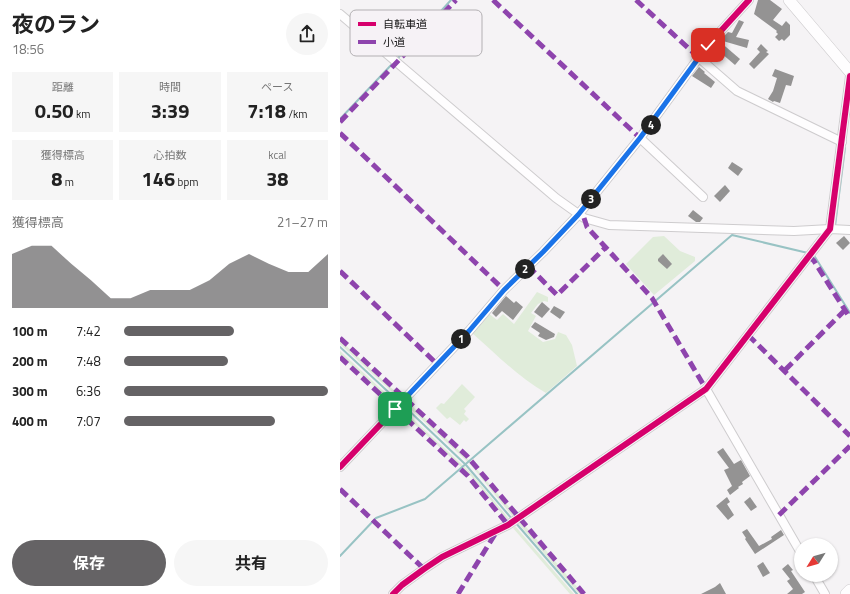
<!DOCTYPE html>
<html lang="ja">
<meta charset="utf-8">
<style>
body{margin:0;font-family:"Titillium Web","Noto Sans JP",sans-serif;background:#f6f6f6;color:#222;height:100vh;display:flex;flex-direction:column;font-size:15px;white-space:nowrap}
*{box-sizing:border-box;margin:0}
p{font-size:13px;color:#767676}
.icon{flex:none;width:22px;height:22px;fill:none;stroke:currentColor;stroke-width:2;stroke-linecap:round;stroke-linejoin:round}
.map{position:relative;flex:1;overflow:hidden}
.details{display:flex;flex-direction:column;background:#fff;width:340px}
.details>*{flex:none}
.needle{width:26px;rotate:233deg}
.fabs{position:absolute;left:454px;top:538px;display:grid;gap:8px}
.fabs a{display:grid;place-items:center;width:44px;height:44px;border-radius:50%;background:#fff;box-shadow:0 1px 3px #0004;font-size:20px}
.pin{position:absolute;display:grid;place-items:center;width:34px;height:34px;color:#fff;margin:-17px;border-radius:8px;box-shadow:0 2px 6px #0006}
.km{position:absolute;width:20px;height:20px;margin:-10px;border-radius:50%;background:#222;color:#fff;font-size:11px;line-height:20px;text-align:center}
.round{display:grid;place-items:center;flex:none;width:42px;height:42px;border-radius:21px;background:#f6f6f6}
.head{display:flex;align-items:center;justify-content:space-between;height:68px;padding:0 12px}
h1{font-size:22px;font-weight:700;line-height:30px}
.metrics{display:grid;grid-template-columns:repeat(3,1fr);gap:6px;height:68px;padding:4px 12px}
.metrics div{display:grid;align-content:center;border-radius:0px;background:#f6f6f6;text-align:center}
.metrics b{font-size:20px;font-weight:700}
.metrics small{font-size:11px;font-weight:400}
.metrics p{font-size:11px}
.chart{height:112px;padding:8px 12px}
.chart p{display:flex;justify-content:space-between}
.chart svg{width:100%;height:72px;margin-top:4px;fill:#656365;opacity:.7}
.action{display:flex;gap:8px;margin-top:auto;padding:8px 12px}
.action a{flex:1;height:46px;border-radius:24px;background:#656365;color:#fff;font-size:16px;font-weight:700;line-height:46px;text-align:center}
.action a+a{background:#f6f6f6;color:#222}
ul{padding:0 12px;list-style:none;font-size:13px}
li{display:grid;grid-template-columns:64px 48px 1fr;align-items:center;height:30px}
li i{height:10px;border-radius:5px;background:#656365}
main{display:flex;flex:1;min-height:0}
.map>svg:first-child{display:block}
.green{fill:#e0ecda}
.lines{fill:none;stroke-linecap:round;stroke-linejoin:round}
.stream{stroke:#98c3c4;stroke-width:2}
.building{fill:#949393}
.street-casing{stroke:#ceccce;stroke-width:10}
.secondary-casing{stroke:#ceccce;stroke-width:12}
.street{stroke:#fefdfe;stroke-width:8}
.secondary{stroke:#fefdfe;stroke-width:11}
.quiet{stroke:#8e44ad;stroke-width:5;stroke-dasharray:10 5;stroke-linecap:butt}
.cycleway-casing{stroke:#f6f2f6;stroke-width:8}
.cycleway{stroke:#d6006c;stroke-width:6}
.route-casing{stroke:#fff;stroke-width:8}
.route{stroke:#1a73e8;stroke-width:5}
.key{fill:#f6f2f6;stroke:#b3b0b3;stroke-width:1}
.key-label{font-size:11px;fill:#171617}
</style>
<main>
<section class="details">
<div class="head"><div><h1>夜のラン</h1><p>18:56</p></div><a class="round"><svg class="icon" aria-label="share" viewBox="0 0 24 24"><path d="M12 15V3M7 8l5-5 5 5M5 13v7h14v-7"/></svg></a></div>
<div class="metrics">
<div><p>距離</p><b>0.50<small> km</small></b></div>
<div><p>時間</p><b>3:39</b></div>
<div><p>ペース</p><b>7:18<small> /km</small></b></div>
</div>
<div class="metrics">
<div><p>獲得標高</p><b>8<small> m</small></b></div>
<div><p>心拍数</p><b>146<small> bpm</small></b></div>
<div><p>kcal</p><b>38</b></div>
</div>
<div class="chart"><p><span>獲得標高</span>21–27 m</p>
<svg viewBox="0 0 160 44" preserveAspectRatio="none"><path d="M0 44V11L10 6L20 6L30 17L40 27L50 38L60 38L70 33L80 33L90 33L100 27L110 17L120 11L130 17L140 22L150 22L160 11V44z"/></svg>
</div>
<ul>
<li><b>100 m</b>7:42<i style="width:54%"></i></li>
<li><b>200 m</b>7:48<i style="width:51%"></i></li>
<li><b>300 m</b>6:36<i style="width:100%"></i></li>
<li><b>400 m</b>7:07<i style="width:74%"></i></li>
</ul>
<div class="action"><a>保存</a><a>共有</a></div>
</section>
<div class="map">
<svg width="510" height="594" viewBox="0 0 510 594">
<rect width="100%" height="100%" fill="#f5f3f5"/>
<g class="green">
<path d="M324,236l16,15 15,6v4l-41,34 -28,-31 27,-27z"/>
<path d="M197,292l11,5v5l-4,-1 -6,3 -7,9 5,3 -8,15 15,11 12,-3 3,-7 8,3 6,10 5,21 -31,27c-28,-16 -50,-39 -74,-60l16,-20 9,7 6,-6 11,10z"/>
<path d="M0,340l61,57 -1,2 -60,-55z"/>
<path d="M0,351l56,52 -2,2 -54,-50z"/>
<path d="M122,384l13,13 -11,12 2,2 -2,3 5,5 -3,3 -2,-2 -4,5 -10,-8 -3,2 -11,-11 5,-5 3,1z"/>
<path d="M68,402l61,58 47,55 -3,2 -43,-53 -65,-60z"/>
<path d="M62,409l69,64 38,46 -2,1 -36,-44 -71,-65z"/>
<path d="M181,521l62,73h-4l-61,-71z"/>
<path d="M175,526l59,68h-4l-57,-66z"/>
</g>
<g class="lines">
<g class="stream">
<path d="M57,59l54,-59"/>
<path d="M0,119l54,-57"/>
<path d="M495,226l10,-78"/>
<path d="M472,256l3,1 35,56"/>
<path d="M0,347l58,54"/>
<path d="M62,404l64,61 46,54"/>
<path d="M175,522l62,72"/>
<path d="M0,556l36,-38 49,-19 307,-264 76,18"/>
</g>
</g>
<g class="building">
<path d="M418,0h12l12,9 -9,11 9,6 4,-5 4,4v10l-6,6 -2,-2 -3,2 -4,-4 3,-3 -2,-2 1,-1 -23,-17z"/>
<path d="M399,20l5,2 -8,15 13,3 -2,8 -24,-7 2,-6 3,-3 4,1z"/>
<path d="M379,41l21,18 -5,6 -21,-18z"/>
<path d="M421,44l7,7 -2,1 3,2 -15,15 -5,-5 11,-12 -3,-3z"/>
<path d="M359,67l6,5 -1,1 11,9 -4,6 -19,-12z"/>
<path d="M435,69l19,7 -3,10 -5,-1 -6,18 -6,-2 -1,1 -5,-3 5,-8 4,-13 -5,-2z"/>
<path d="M392,162l11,7 -5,7 -10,-8z"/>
<path d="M385,185l5,6 -10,11 -6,-6z"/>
<path d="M353,210l10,8 -3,4h-4l-8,-6z"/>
<path d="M504,236l6,7 -7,7 -7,-7z"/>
<path d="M323,254l9,10 -5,5 -9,-8v-2z"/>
<path d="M166,296l8,7 2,-2 7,6 -10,13 -11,-9 -6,6 -4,-4z"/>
<path d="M202,302l8,7 -8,9 -8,-6z"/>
<path d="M214,306l11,6 -5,7 -10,-7z"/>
<path d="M195,322l20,12 -1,3 -8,3 -8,-4 2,-3 -9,-6z"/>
<path d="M383,448l11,16 7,-4 9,16 -8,6 1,2 -5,3 1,1 -9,7 -3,-5 5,-4 -8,-16 5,-2 -12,-16z"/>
<path d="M387,497l3,5 -3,2 7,11 -6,5 -12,-14z"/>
<path d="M410,497l7,10 -6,4 -7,-9z"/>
<path d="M407,529l12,17 13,-7 -1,-2 10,-7 3,5 -29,19 -10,-15 1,-1 -4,-6z"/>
<path d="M423,562l7,11 -7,4 -6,-11z"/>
<path d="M448,564l5,6 -2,1 14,21 -3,2h-15l6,-5 -6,-8 3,-2 -8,-10z"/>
<path d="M380,583l6,11h-25l14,-7z"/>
</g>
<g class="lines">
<defs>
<g id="street">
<path d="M0,14l216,184 28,20 25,7 185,6 36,-2 20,1"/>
<path d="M358,57l39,34 105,51"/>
<path d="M300,138l63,59"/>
<path d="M366,389l95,164"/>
<path d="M0,467l129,-136 35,-41 39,-38 35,-37 62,-77 68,-93 41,-45"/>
<path d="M474,575l11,19"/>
<path d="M53,594l9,-9 22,-16 18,-12 66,-32 198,-136 124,-160 20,-153"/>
</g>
<g id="secondary">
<path d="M449,0l61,72"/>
<path d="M506,594l4,-4"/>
</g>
</defs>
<use href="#street" class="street-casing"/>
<use href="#secondary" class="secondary-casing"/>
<use href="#street" class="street"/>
<use href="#secondary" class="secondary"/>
<g class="quiet">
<path d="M153,0l147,138"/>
<path d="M296,0l62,57"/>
<path d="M0,122l116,-122"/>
<path d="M0,133l164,157"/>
<path d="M244,218l3,9 65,71 54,91"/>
<path d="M469,256l5,5 36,57"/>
<path d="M188,266l29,29 49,-48"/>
<path d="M0,271l97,93"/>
<path d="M408,335l102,101"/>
<path d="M0,338l127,118 117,138"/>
<path d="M0,357l128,119 40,49"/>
<path d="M445,370l60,-60"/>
<path d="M0,489l84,80"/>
<path d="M439,515l71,-69"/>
<path d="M118,594l39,-63"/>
</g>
<defs>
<g id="cycleway">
<path d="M0,467l129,-136 35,-41 39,-38 35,-37 62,-77 68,-93 41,-45"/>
<path d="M53,594l9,-9 22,-16 18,-12 66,-32 198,-136 124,-160 20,-153"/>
</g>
</defs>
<use href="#cycleway" class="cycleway-casing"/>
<use href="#cycleway" class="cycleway"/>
</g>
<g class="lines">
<defs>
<path id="route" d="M55,409l74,-78 35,-41 39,-38 35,-37 62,-77 68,-93"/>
</defs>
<use href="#route" class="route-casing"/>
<use href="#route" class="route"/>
</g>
<rect x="10" y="10" width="132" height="46" rx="6" class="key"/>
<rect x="18" y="22" width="18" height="4" fill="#d6006c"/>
<rect x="18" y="40" width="18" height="4" fill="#8e44ad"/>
<g class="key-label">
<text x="43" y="28">自転車道</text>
<text x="43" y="46">小道</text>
</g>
</svg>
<div class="fabs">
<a><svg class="needle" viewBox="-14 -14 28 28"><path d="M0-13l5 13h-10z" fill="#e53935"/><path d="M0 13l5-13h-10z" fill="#767676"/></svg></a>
</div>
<div class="pin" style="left:55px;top:409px;background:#1e9e55"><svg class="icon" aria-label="arrive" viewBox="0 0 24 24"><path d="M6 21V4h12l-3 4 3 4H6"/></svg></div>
<div class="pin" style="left:368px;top:45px;background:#d93025"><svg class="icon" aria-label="check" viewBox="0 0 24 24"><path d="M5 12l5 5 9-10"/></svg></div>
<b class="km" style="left:121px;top:339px">1</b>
<b class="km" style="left:185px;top:269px">2</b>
<b class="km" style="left:251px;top:199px">3</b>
<b class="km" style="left:311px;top:125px">4</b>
</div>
</main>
